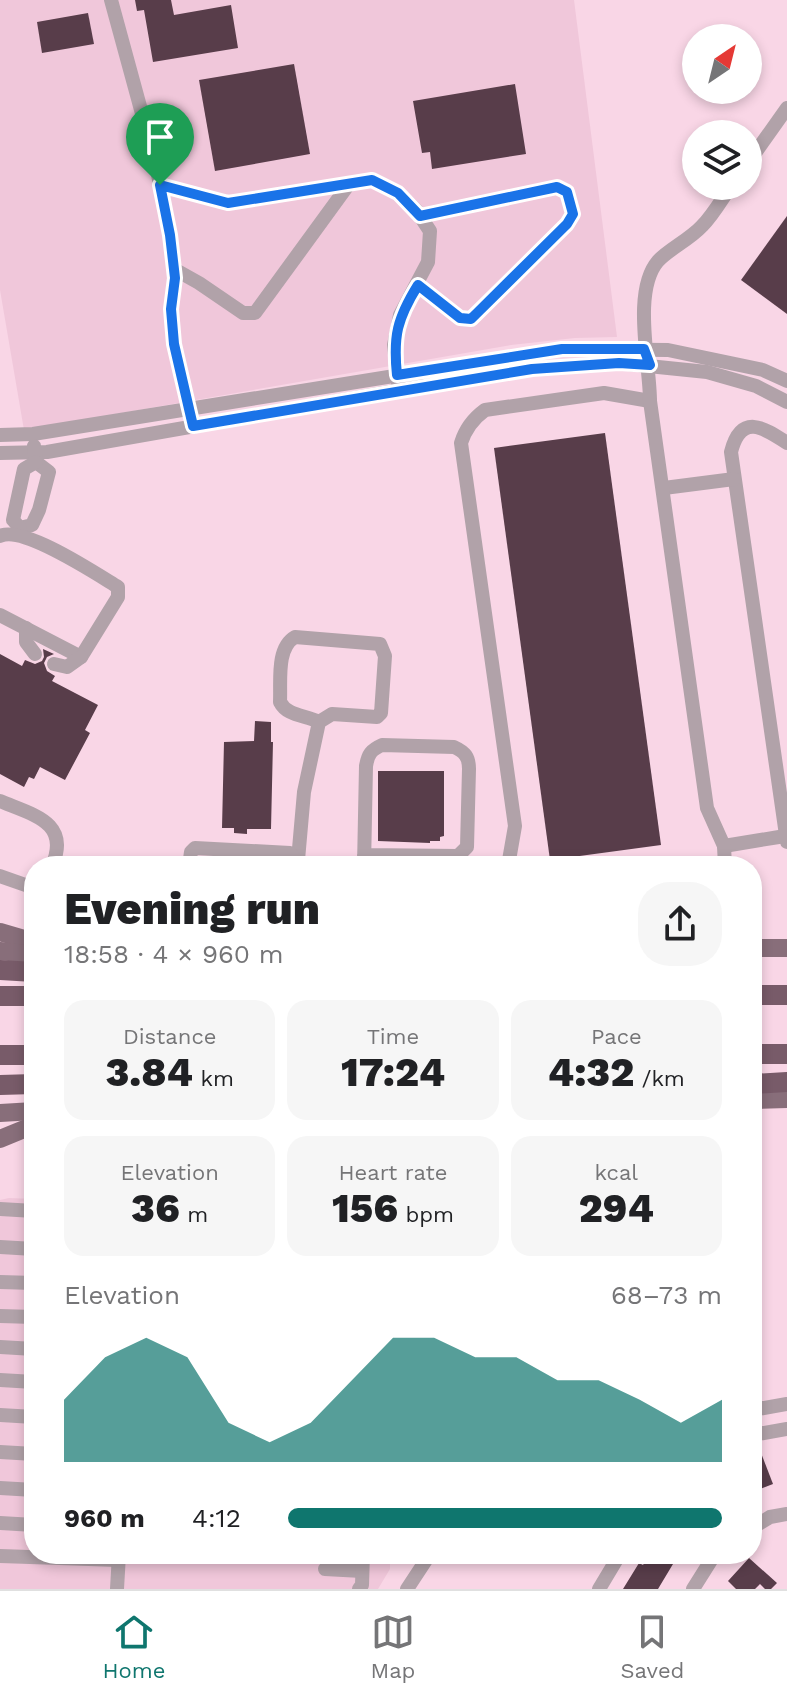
<!DOCTYPE html>
<meta charset="utf-8">
<style>
body{margin:0;font-family:"Work Sans",sans-serif;background:#f6f6f6;color:#202124;height:100vh;display:flex;flex-direction:column;font-size:30px;white-space:nowrap}
*{box-sizing:border-box;margin:0}
p{font-size:26px;color:#757577}
.icon{flex:none;width:44px;height:44px;fill:none;stroke:currentColor;stroke-width:2;stroke-linecap:round;stroke-linejoin:round}
.map{position:relative;flex:1;overflow:hidden}
.details{position:absolute;left:24px;top:856px;width:738px;height:708px;display:flex;flex-direction:column;background:#fff;border-radius:32px;box-shadow:0 4px 12px #0003}
.details>*{flex:none}
.needle{width:52px;rotate:35deg}
.buttons{position:absolute;left:682px;top:24px;display:grid;gap:16px}
.buttons a{display:grid;place-items:center;width:80px;height:80px;border-radius:50%;background:#fff;box-shadow:0 4px 12px #0003;font-size:40px}
.pin{position:absolute;display:grid;place-items:center;width:68px;height:68px;color:#fff;margin:-82px -34px;border-radius:50% 50% 50% 0;rotate:-45deg;box-shadow:0 0 8px #0007}
.pin .icon{rotate:45deg}
.round{display:grid;place-items:center;flex:none;width:84px;height:84px;border-radius:32px;background:#f6f6f6}
.headline{display:flex;align-items:center;justify-content:space-between;height:136px;padding:0 40px}
h1{font-size:44px;font-weight:800;line-height:60px}
.figures{display:grid;grid-template-columns:repeat(3,1fr);gap:12px;height:136px;padding:8px 40px}
.figures div{display:grid;align-content:center;border-radius:20px;background:#f6f6f6;text-align:center}
.figures b{font-size:40px;font-weight:800}
.figures small{font-size:22px;font-weight:400}
.figures p{font-size:22px}
.chart{height:224px;padding:16px 40px}
.chart p{display:flex;justify-content:space-between}
.chart svg{width:100%;height:144px;margin-top:8px;fill:#0f766e;opacity:.7}
ul{padding:0 40px;list-style:none;font-size:26px}
li{display:grid;grid-template-columns:128px 96px 1fr;align-items:center;height:60px}
li i{height:20px;border-radius:10px;background:#0f766e}
.tabs{display:flex;justify-content:space-around;align-items:center;height:112px;border-top:2px solid #e0e0e0;background:#fff;font-size:22px;color:#757577}
.tabs a{display:grid;justify-items:center;gap:4px}
.tabs .on{color:#0f766e}
.map>svg:first-child{display:block}
.built{fill:#f0c7da}
.building{fill:#583d4a}
.lines{fill:none;stroke-linecap:round;stroke-linejoin:round}
.minor{stroke:#b1a2a9;stroke-width:14}
.major{stroke:#886e7a;stroke-width:18}
.highway{stroke:#785b69;stroke-width:20}
.route-casing{stroke:#fff;stroke-width:16}
.route{stroke:#1a73e8;stroke-width:10}
</style>
<div class="map">
<svg width="787" height="1589" viewBox="0 0 787 1589">
<rect width="100%" height="100%" fill="#f9d6e6"/>
<g class="built">
<path d="M0,0h574l43,337 -42,1 -64,7 -487,85 -24,-140z"/>
<path d="M9,1198l25,1v355h356v15l-12,20h-378v-389z"/>
</g>
<g class="building">
<path d="M135,0h36l3,15 57,-10 7,43 -85,14 -9,-52 -7,1z"/>
<path d="M88,13l6,31 -52,9 -5,-31z"/>
<path d="M294,64l16,90 -95,17 -16,-91z"/>
<path d="M515,84l11,70 -94,15 -2,-17 -8,1 -9,-52z"/>
<path d="M787,216v98l-46,-34z"/>
<path d="M605,433l56,412 -111,15 -56,-412z"/>
<path d="M43,649l11,5 -7,3 -3,6 3,8 8,5 -3,5 46,24 -13,25 5,3 -25,47 -25,-13 -6,12 -5,-2 -5,10 -24,-13v-120l22,12 3,-6 10,4 7,-3 2,-4z"/>
<path d="M255,721l16,1v20h2l-2,87h-24v5l-13,-1v-5h-12l2,-86 30,-1z"/>
<path d="M378,771h66v65l-4,1v4h-10v2l-52,-2z"/>
<path d="M761,1453l12,31 -21,8v-35z"/>
<path d="M650,1554h29l-21,35h-35l16,-26 4,2z"/>
<path d="M749,1558l28,25 -6,6h-6l-5,-5 -5,5h-19l-8,-8z"/>
</g>
<g class="lines">
<g class="minor">
<path d="M111,0l45,165 14,70 5,43 -4,31 3,35 17,74"/>
<path d="M748,163l39,-55"/>
<path d="M160,185l68,18 144,-23 26,13 18,17 14,21 -2,31 -28,53 -6,30 4,38"/>
<path d="M174,269l25,14 44,30h12l94,-129"/>
<path d="M418,285l42,33 11,1 96,-95 6,-10 -6,-22 -10,-5 -137,29"/>
<path d="M0,435l33,-1 529,-85 106,1 95,20 24,11"/>
<path d="M787,443c-24,-16 -46,-30 -56,9l56,390"/>
<path d="M0,453l47,-1 371,-65 114,-18 40,-3 47,-3 88,9 49,14 31,16"/>
<path d="M664,488l70,-9"/>
<path d="M20,528l12,-3 7,-15 10,-38 -13,-10 -2,-16"/>
<path d="M20,528l-7,-8 11,-51 12,-7"/>
<path d="M0,536c23,-11 95,37 118,51v10l-37,60 -81,-42"/>
<path d="M26,628v14l9,12"/>
<path d="M54,664l13,3 14,-10"/>
<path d="M0,801c33,14 71,21 52,65"/>
<path d="M724,846l61,-10"/>
<path d="M364,855l94,1 9,-9 2,-78c0,-12 -4,-17 -15,-22l-72,-2c-11,5 -14,9 -16,21l-2,100"/>
<path d="M298,860l6,-68 15,-70 13,-8 45,3 4,-4 4,-57 -5,-12 -85,-7c-19,11 -14,44 -15,65 7,14 25,13 39,20"/>
<path d="M189,866l2,-14 4,-4 95,5 9,13"/>
<path d="M508,866l7,-40 -54,-383c4,-13 13,-25 24,-33l119,-17 46,8"/>
<path d="M725,866l-1,-20 -17,-38 -57,-407c0,-37 -18,-110 8,-140 11,-12 31,-21 44,-35 11,-11 20,-27 29,-40"/>
<path d="M0,876l34,12"/>
<path d="M0,1209l34,2"/>
<path d="M0,1247l34,2"/>
<path d="M0,1282l34,1"/>
<path d="M0,1316l34,1"/>
<path d="M0,1347l34,2"/>
<path d="M0,1380l34,2"/>
<path d="M752,1410l35,-6"/>
<path d="M0,1415l34,2"/>
<path d="M752,1435l35,-6"/>
<path d="M0,1452l34,2"/>
<path d="M0,1488l34,2"/>
<path d="M0,1523l34,2"/>
<path d="M752,1528l18,-11 17,-3"/>
<path d="M0,1556l118,4"/>
<path d="M325,1569l37,2"/>
<path d="M117,1589l2,-35"/>
<path d="M359,1589l3,-4 1,-31"/>
<path d="M407,1589l23,-35"/>
<path d="M599,1589l21,-35"/>
<path d="M693,1589l22,-35"/>
</g>
<g class="major">
<path d="M0,932l34,10"/>
<path d="M752,948h35"/>
<path d="M0,951l34,4"/>
<path d="M752,1100l35,-1"/>
<path d="M0,1113l34,-2"/>
<path d="M0,1139l34,-14"/>
</g>
<g class="highway">
<path d="M0,970l34,2"/>
<path d="M752,995h35"/>
<path d="M0,996h34"/>
<path d="M752,1054h35"/>
<path d="M0,1055h34"/>
<path d="M752,1084l35,-2"/>
<path d="M0,1085l34,-1"/>
</g>
</g>
<g class="lines">
<defs>
<path id="route" d="M372,180l26,13 22,23 137,-29 10,5 6,22 -6,10 -96,95 -11,-1 -42,-33c-21,34 -25,51 -21,90l165,-26h82l6,16 -31,-2 -87,6 -339,57 -19,-82 -3,-35 4,-31 -5,-43 -10,-50 68,18z"/>
</defs>
<use href="#route" class="route-casing"/>
<use href="#route" class="route"/>
</g>
</svg>
<div class="buttons">
<a><svg class="needle" viewBox="-14 -14 28 28"><path d="M0-13l5 13h-10z" fill="#e53935"/><path d="M0 13l5-13h-10z" fill="#757577"/></svg></a>
<a><svg class="icon" aria-label="layers" viewBox="0 0 24 24"><path d="M12 4l9 5-9 5-9-5zM3 14l9 5 9-5"/></svg></a>
</div>
<div class="pin" style="left:160px;top:185px;background:#1e9e55"><svg class="icon" aria-label="arrive" viewBox="0 0 24 24"><path d="M6 21V4h12l-3 4 3 4H6"/></svg></div>
<section class="details">
<div class="headline"><div><h1>Evening run</h1><p>18:58 · 4 × 960 m</p></div><a class="round"><svg class="icon" aria-label="share" viewBox="0 0 24 24"><path d="M12 15V3M7 8l5-5 5 5M5 13v7h14v-7"/></svg></a></div>
<div class="figures">
<div><p>Distance</p><b>3.84<small> km</small></b></div>
<div><p>Time</p><b>17:24</b></div>
<div><p>Pace</p><b>4:32<small> /km</small></b></div>
</div>
<div class="figures">
<div><p>Elevation</p><b>36<small> m</small></b></div>
<div><p>Heart rate</p><b>156<small> bpm</small></b></div>
<div><p>kcal</p><b>294</b></div>
</div>
<div class="chart"><p><span>Elevation</span>68–73 m</p>
<svg viewBox="0 0 160 44" preserveAspectRatio="none"><path d="M0 44V25L10 12L20 6L30 12L40 32L50 38L60 32L70 19L80 6L90 6L100 12L110 12L120 19L130 19L140 25L150 32L160 25V44z"/></svg>
</div>
<ul>
<li><b>960 m</b>4:12<i style="width:100%"></i></li>
</ul>
</section>
</div>
<nav class="tabs">
<a class="on"><svg class="icon" aria-label="home" viewBox="0 0 24 24"><path d="M3 11l9-7 9 7M6 9v11h12V9"/></svg>Home</a>
<a><svg class="icon" aria-label="map" viewBox="0 0 24 24"><path d="M3 6l6-2 6 2 6-2v14l-6 2-6-2-6 2zM9 4v14M15 6v14"/></svg>Map</a>
<a><svg class="icon" aria-label="saved" viewBox="0 0 24 24"><path d="M7 4h10v16l-5-4-5 4z"/></svg>Saved</a>
</nav>
